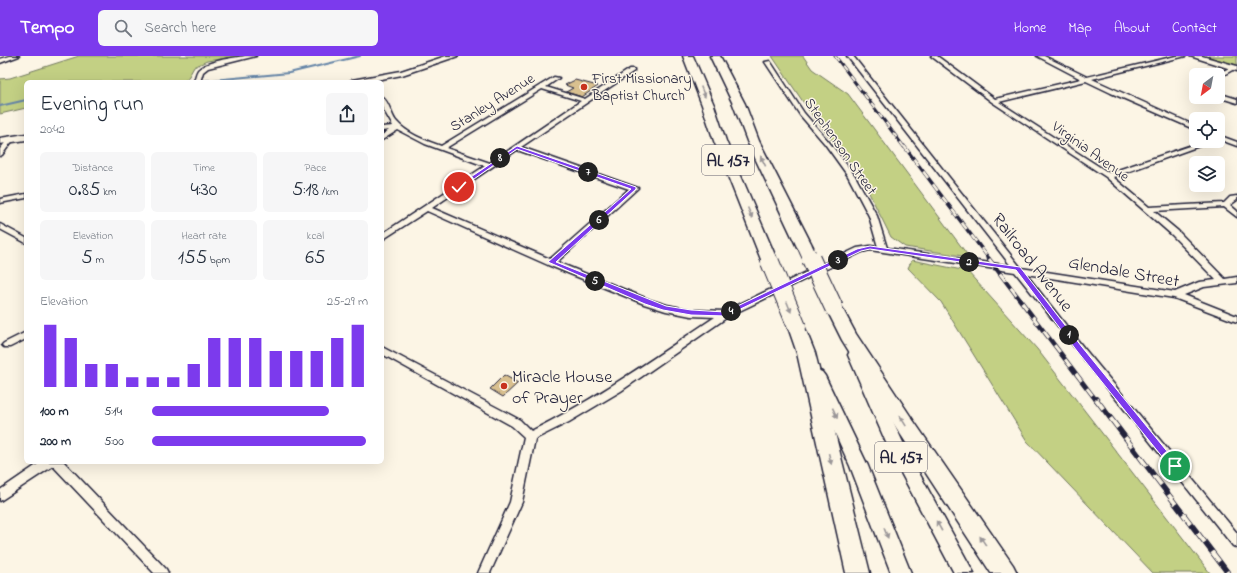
<!DOCTYPE html>
<meta charset="utf-8">
<style>
body{margin:0;font-family:"Indie Flower",sans-serif;background:#f6f6f7;color:#1f2937;height:100vh;display:flex;flex-direction:column;font-size:15px;white-space:nowrap}
*{box-sizing:border-box;margin:0}
p{font-size:13px;color:#747a83}
.icon{flex:none;width:22px;height:22px;fill:none;stroke:currentColor;stroke-width:2;stroke-linecap:round;stroke-linejoin:round}
.map{position:relative;flex:1;overflow:hidden}
.panel{position:absolute;left:24px;top:24px;width:360px;height:384px;display:flex;flex-direction:column;background:#fff;border-radius:6px;box-shadow:0 4px 16px #0002}
.panel>*{flex:none}
.needle{width:26px;rotate:212deg}
.tools{position:absolute;left:1189px;top:12px;display:grid;gap:8px}
.tools a{display:grid;place-items:center;width:36px;height:36px;border-radius:6px;background:#fff;box-shadow:0 4px 16px #0002;font-size:20px}
.pin{position:absolute;display:grid;place-items:center;width:34px;height:34px;color:#fff;margin:-17px;border:2px solid #fff;border-radius:50%;box-shadow:0 1px 4px #0007}
.km{position:absolute;width:20px;height:20px;margin:-10px;border-radius:50%;background:#222;color:#fff;font-size:11px;line-height:20px;text-align:center}
.round{display:grid;place-items:center;flex:none;width:42px;height:42px;border-radius:6px;background:#f6f6f7}
.overview{display:flex;align-items:center;justify-content:space-between;height:68px;padding:0 16px}
h1{font-size:22px;font-weight:600;line-height:30px}
.stats{display:grid;grid-template-columns:repeat(3,1fr);gap:6px;height:68px;padding:4px 16px}
.stats div{display:grid;align-content:center;border-radius:6px;background:#f6f6f7;text-align:center}
.stats b{font-size:20px;font-weight:600}
.stats small{font-size:11px;font-weight:400}
.stats p{font-size:11px}
.chart{height:112px;padding:8px 16px}
.chart p{display:flex;justify-content:space-between}
.chart svg{width:100%;height:72px;margin-top:4px;stroke:#7c3aed;stroke-width:6}
ul{padding:0 16px;list-style:none;font-size:13px}
li{display:grid;grid-template-columns:64px 48px 1fr;align-items:center;height:30px}
li i{height:10px;border-radius:5px;background:#7c3aed}
header{display:flex;align-items:center;gap:24px;box-sizing:border-box;height:56px;padding:0 20px;background:#7c3aed;color:#fff}
header strong{font-size:19px}
nav{display:flex;gap:22px;margin-inline-start:auto;font-size:14px}
.search{width:280px;height:36px;background:#f6f6f7;display:flex;align-items:center;gap:10px;box-sizing:border-box;padding:0 14px;border-radius:6px;color:#747a83;font-size:15px}
.map>svg:first-child{display:block}
.green{fill:#c3d084;stroke:#727960}
.lines{fill:none;stroke-linecap:round;stroke-linejoin:round}
.stream{stroke:#6686a8;stroke-width:2}
.building{fill:#d9c08f;stroke:#22223b}
.street-casing{stroke:#22223b;stroke-width:3}
.secondary-casing{stroke:#22223b;stroke-width:3}
.primary-casing{stroke:#22223b;stroke-width:3}
.highway-casing{stroke:#22223b;stroke-width:3}
.street{fill:#fcf5e5;fill-rule:evenodd}
.secondary{fill:#fcf5e5;fill-rule:evenodd}
.primary{fill:#fcf5e5;fill-rule:evenodd}
.highway{fill:#fcf5e5;fill-rule:evenodd}
.rail-far3-casing{stroke:#22223b;stroke-width:3}
.rail-far2-casing{stroke:#22223b;stroke-width:3.5}
.rail-far1-casing{stroke:#22223b;stroke-width:4.5}
.rail-casing{stroke:#22223b;stroke-width:5.5}
.rail-far3{stroke:#fcf5e5;stroke-width:2;stroke-dasharray:6;stroke-linecap:butt}
.rail-far2{stroke:#fcf5e5;stroke-width:2.5;stroke-dasharray:8;stroke-linecap:butt}
.rail-far1{stroke:#fcf5e5;stroke-width:3;stroke-dasharray:9;stroke-linecap:butt}
.rail{stroke:#fcf5e5;stroke-width:4;stroke-dasharray:12;stroke-linecap:butt}
.highway-bridge-far1-casing{stroke:#22223b;stroke-width:16;stroke-linecap:butt}
.highway-bridge-casing{stroke:#22223b;stroke-width:20;stroke-linecap:butt}
.highway-bridge-far1{stroke:#fcf5e5;stroke-width:14}
.highway-bridge{stroke:#fcf5e5;stroke-width:18}
.oneway{fill:#9a9698}
.route{fill:#7c3aed;stroke:#fff}
.poi-dot{fill:#c8321e;stroke:#fcf5e5;stroke-width:1.5}
.labels{text-anchor:middle;stroke-width:3;stroke-linejoin:round;paint-order:stroke}
.far-poi-label{font-size:15px;fill:#22223b;stroke:#fcf5e5;text-anchor:start}
.far-street-label{font-size:15px;fill:#22223b;stroke:#fcf5e5}
.shield{fill:#fcf5e5;stroke:#63616e;stroke-width:1}
.shield-label{font-size:17px;font-weight:bold;fill:#22223b}
.street-label{font-size:18px;fill:#22223b;stroke:#fcf5e5}
.poi-label{font-size:18px;fill:#22223b;stroke:#fcf5e5;text-anchor:start}
</style>
<header>
<strong>Tempo</strong>
<div class="search"><svg class="icon" aria-label="search" viewBox="0 0 24 24"><circle cx="10" cy="10" r="6"/><path d="M15 15l6 6"/></svg>Search here</div>
<nav><a>Home</a><a>Map</a><a>About</a><a>Contact</a></nav>
</header>
<div class="map">
<svg width="1237" height="517" viewBox="0 0 1237 517">
<rect width="100%" height="100%" fill="#fcf5e5"/>
<filter id="ink" filterUnits="userSpaceOnUse"><feTurbulence type="fractalNoise" baseFrequency=".025" numOctaves="2"/><feDisplacementMap in="SourceGraphic" scale="8" xChannelSelector="R" yChannelSelector="G"/><feConvolveMatrix kernelMatrix="1 2 1 2 8 2 1 2 1" color-interpolation-filters="sRGB"/></filter>
<g filter="url(#ink)">
<g class="green">
<path d="M79,0h160l-32,5 -13,6 -5,9 -5,6h-158v26l-26,6v-35l10,-1z"/>
<path d="M772,0h31l9,13 36,25 121,163 -64,-10 -14,-10 -31,-62 -46,-57z"/>
<path d="M1208,0h29v9l-25,-7z"/>
<path d="M912,204l55,11 70,78 173,224h-57l-126,-132 -86,-139 -33,-34z"/>
</g>
<g class="lines">
<g class="stream">
<path d="M202,25l87,-8 71,-17"/>
<path d="M0,50l26,-6"/>
</g>
</g>
<g class="building">
<path d="M575,24l23,6 -16,11 -16,-5 7,-4 -8,-3z"/>
<path d="M504,319l14,8 -15,14 -13,-8z"/>
</g>
<g class="lines">
<defs>
<g id="street">
<path d="M10,0h9l-19,7v-4z"/>
<path d="M245,0h11l-48,12 -5,4 -3,10h-6c1,-4 2,-9 4,-12 8,-9 35,-12 47,-14z"/>
<path d="M847,0h6l168,212 154,24 24,-10 17,-2 -44,-45 -66,-58 -114,-75 -61,-46h6l58,43 86,-20 -44,-23h7l43,21 89,-21h10l-94,23 104,47v4l-85,-37 -25,-12 -87,21 110,71 95,-32h9l-100,36 36,30 75,-4 6,-6 7,-1v4l-7,5 7,6v6l-13,-10 -70,4 24,20 47,48 12,-2v6l-33,4 -20,8 53,21v6l-63,-24 -148,-24 57,73 154,186v15l-4,-2 -218,-274 -145,-22 -8,2 -133,64 -108,75 -52,31 -34,17 -13,63 -32,71h-12l32,-71 14,-65 -12,-11 -130,-72v-7l138,73 11,11c66,-32 124,-74 184,-114l-24,-1 -25,-5 -22,-7 -96,-39 -121,-54 -45,29v-6l103,-68 -60,-22 -27,-14 -16,10v-5l7,-5 -7,1v-4l11,-1 -11,-19v-10c7,4 9,18 14,24 11,13 29,19 45,25l113,-69 5,1 -13,9 39,12 45,-30h4v2l-113,76 117,41 -81,74 93,38 17,5 24,5 34,1 132,-63 13,-2 8,1 -9,-31 -21,-40 -23,-32 -25,-29 -35,-53 5,-1 34,52 25,29 26,34 22,40 10,32 124,18zM542,33l39,12 -91,62 -44,-15zM517,94l112,39 -79,70 -118,-51z"/>
<path d="M1231,11l5,1 -16,9 -2,1v-3h-2z"/>
<path d="M1218,37l19,6v4l-19,-6z"/>
<path d="M1218,79l19,7v4l-19,-7z"/>
<path d="M10,82l3,2 -11,15 -2,1v-7l8,-10z"/>
<path d="M26,138v4l-26,5v-4z"/>
<path d="M0,168l26,14v5l-26,-14z"/>
<path d="M26,276v7l-16,8h-6l-2,-2 2,-2z"/>
<path d="M41,406h23l102,107 2,4h-14l-101,-107 -53,35v-11z"/>
</g>
<g id="secondary">
<path d="M446,0h12l-56,19 -36,7h-18l4,-2 49,-9z"/>
<path d="M1190,0h12l35,10v5z"/>
<path d="M26,78v6l-26,4v-6z"/>
</g>
<g id="primary">
<path d="M855,294l5,1 2,4 45,96 67,122h-20l-63,-119 -43,-99 2,-4z"/>
<path d="M817,314l5,2 3,4 43,90 43,107h-20l-41,-107 -41,-90 3,-4z"/>
</g>
<g id="highway">
<path d="M683,0h10l21,49 12,36 52,121 -2,3 -6,2 -6,-2 -2,-3 -48,-121 -12,-36z"/>
<path d="M710,0h10l25,48 14,37 54,106 -3,3 -5,2 -5,-2 -3,-3 -50,-106 -14,-37z"/>
<path d="M834,246l6,2 16,30 57,86 100,145 4,8h-26l-92,-141 -57,-92 -16,-32 2,-4z"/>
<path d="M797,265l6,2 12,30 55,220h-24l-49,-220 -9,-26 3,-4z"/>
</g>
</defs>
<use href="#street" class="street-casing"/>
<use href="#secondary" class="secondary-casing"/>
<use href="#primary" class="primary-casing"/>
<use href="#highway" class="highway-casing"/>
<use href="#street" class="street"/>
<use href="#secondary" class="secondary"/>
<use href="#primary" class="primary"/>
<use href="#highway" class="highway"/>
<defs>
<path id="rail-far3" d="M835,0l69,91"/>
<path id="rail-far2" d="M904,90l86,114"/>
<path id="rail-far1" d="M989,203l107,141"/>
<path id="rail" d="M1096,343l132,174"/>
</defs>
<use href="#rail-far3" class="rail-far3-casing"/>
<use href="#rail-far2" class="rail-far2-casing"/>
<use href="#rail-far1" class="rail-far1-casing"/>
<use href="#rail" class="rail-casing"/>
<use href="#rail-far3" class="rail-far3"/>
<use href="#rail-far2" class="rail-far2"/>
<use href="#rail-far1" class="rail-far1"/>
<use href="#rail" class="rail"/>
<defs>
<path id="highway-bridge-far1" d="M805,191l6,13"/>
<g id="highway-bridge">
<path d="M811,203l23,49"/>
<path d="M770,206l27,65"/>
</g>
</defs>
<use href="#highway-bridge-far1" class="highway-bridge-far1-casing"/>
<use href="#highway-bridge" class="highway-bridge-casing"/>
<use href="#highway-bridge-far1" class="highway-bridge-far1"/>
<use href="#highway-bridge" class="highway-bridge"/>
</g>
<defs><path id="oneway-solid" d="M-6-.8H1V-3.2L6.5 0L1 3.2V.8H-6Z"/></defs>
<g class="oneway">
<use href="#oneway-solid" transform="translate(703 36) rotate(68)"/>
<use href="#oneway-solid" transform="translate(763 105) rotate(-116)"/>
<use href="#oneway-solid" transform="translate(750 157) rotate(67)"/>
<use href="#oneway-solid" transform="translate(789 251) rotate(68)"/>
<use href="#oneway-solid" transform="translate(835 357) rotate(65)"/>
<use href="#oneway-solid" transform="translate(903 365) rotate(-122)"/>
<use href="#oneway-solid" transform="translate(830 403) rotate(76)"/>
<use href="#oneway-solid" transform="translate(939 470) rotate(-119)"/>
<use href="#oneway-solid" transform="translate(886 477) rotate(69)"/>
<use href="#oneway-solid" transform="translate(983 485) rotate(-124)"/>
</g>
</g>
<path class="route" d="M517,90l119,41v2l-80,73 110,44 25,4 34,2 132,-63 13,-3 150,21 62,80 97,119 -1,3h-6l-95,-118 -61,-81 -146,-21 -9,2 -135,65 -35,-1 -28,-5 -18,-6 -97,-42 83,-73 -114,-40 -56,39 -5,-1z"/>
<g class="poi-dot">
<circle cx="584" cy="31" r="4"/>
<circle cx="504" cy="330" r="4"/>
</g>
<g class="labels">
<g class="far-poi-label">
<text x="592" y="27">First Missionary<tspan x="592" dy="17">Baptist Church</tspan></text>
</g>
<g class="far-street-label">
<text transform="translate(492 46) rotate(-32)" y="5">Stanley Avenue</text>
<text transform="translate(841 90) rotate(55)" y="5">Stephenson Street</text>
<text transform="translate(1091 95) rotate(36)" y="5">Virginia Avenue</text>
</g>
<g class="shield">
<rect x="702" y="89" width="52" height="30" rx="3"/>
<rect x="875" y="386" width="52" height="30" rx="3"/>
</g>
<g class="shield-label">
<text x="728" y="110">AL 157</text>
<text x="901" y="407">AL 157</text>
</g>
<g class="street-label">
<text transform="translate(1033 206) rotate(52)" y="6">Railroad Avenue</text>
<text transform="translate(1124 215) rotate(10)" y="6">Glendale Street</text>
</g>
<g class="poi-label">
<text x="512" y="326">Miracle House<tspan x="512" dy="21">of Prayer</tspan></text>
</g>
</g>
</svg>
<div class="tools">
<a><svg class="needle" viewBox="-14 -14 28 28"><path d="M0-13l5 13h-10z" fill="#e53935"/><path d="M0 13l5-13h-10z" fill="#747a83"/></svg></a>
<a><svg class="icon" aria-label="locate" viewBox="0 0 24 24"><circle cx="12" cy="12" r="6"/><path d="M12 2v4M12 18v4M2 12h4M18 12h4"/></svg></a>
<a><svg class="icon" aria-label="layers" viewBox="0 0 24 24"><path d="M12 4l9 5-9 5-9-5zM3 14l9 5 9-5"/></svg></a>
</div>
<div class="pin" style="left:1175px;top:410px;background:#1e9e55"><svg class="icon" aria-label="arrive" viewBox="0 0 24 24"><path d="M6 21V4h12l-3 4 3 4H6"/></svg></div>
<div class="pin" style="left:459px;top:131px;background:#d93025"><svg class="icon" aria-label="check" viewBox="0 0 24 24"><path d="M5 12l5 5 9-10"/></svg></div>
<b class="km" style="left:1069px;top:279px">1</b>
<b class="km" style="left:969px;top:206px">2</b>
<b class="km" style="left:838px;top:204px">3</b>
<b class="km" style="left:731px;top:255px">4</b>
<b class="km" style="left:595px;top:225px">5</b>
<b class="km" style="left:599px;top:164px">6</b>
<b class="km" style="left:588px;top:116px">7</b>
<b class="km" style="left:500px;top:102px">8</b>
<section class="panel">
<div class="overview"><div><h1>Evening run</h1><p>20:42</p></div><a class="round"><svg class="icon" aria-label="share" viewBox="0 0 24 24"><path d="M12 15V3M7 8l5-5 5 5M5 13v7h14v-7"/></svg></a></div>
<div class="stats">
<div><p>Distance</p><b>0.85<small> km</small></b></div>
<div><p>Time</p><b>4:30</b></div>
<div><p>Pace</p><b>5:18<small> /km</small></b></div>
</div>
<div class="stats">
<div><p>Elevation</p><b>5<small> m</small></b></div>
<div><p>Heart rate</p><b>155<small> bpm</small></b></div>
<div><p>kcal</p><b>65</b></div>
</div>
<div class="chart"><p><span>Elevation</span>25–29 m</p>
<svg viewBox="0 0 160 44" preserveAspectRatio="none"><path d="M5 44V6M15 44V14M25 44V30M35 44V30M45 44V38M55 44V38M65 44V38M75 44V30M85 44V14M95 44V14M105 44V14M115 44V22M125 44V22M135 44V22M145 44V14M155 44V6"/></svg>
</div>
<ul>
<li><b>100 m</b>5:14<i style="width:82%"></i></li>
<li><b>200 m</b>5:00<i style="width:99%"></i></li>
</ul>
</section>
</div>
